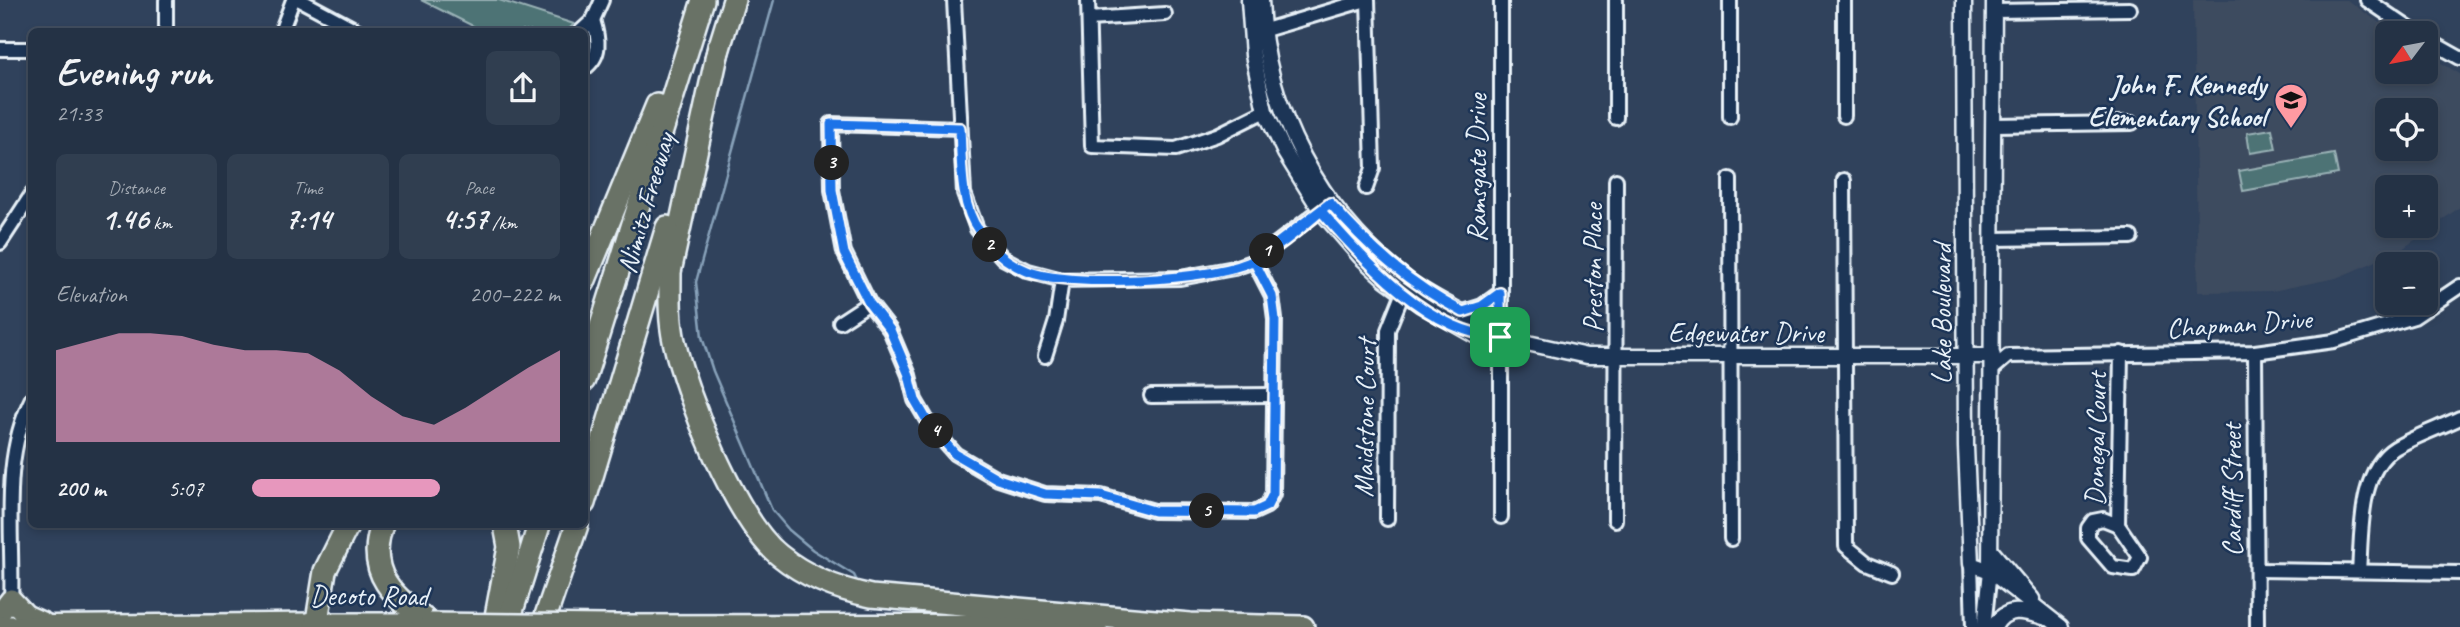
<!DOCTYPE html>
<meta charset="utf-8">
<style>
body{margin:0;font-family:Caveat,sans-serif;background:#303e50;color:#f1f3f6;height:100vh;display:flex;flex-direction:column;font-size:26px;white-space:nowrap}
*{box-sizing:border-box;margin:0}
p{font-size:23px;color:#a3aab3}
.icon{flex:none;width:38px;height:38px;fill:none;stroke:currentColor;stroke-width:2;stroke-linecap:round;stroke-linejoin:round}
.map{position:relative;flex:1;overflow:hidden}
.panel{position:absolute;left:28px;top:28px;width:560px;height:500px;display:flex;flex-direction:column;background:#243245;border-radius:10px;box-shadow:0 4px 10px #0003,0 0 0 2px #414d5e}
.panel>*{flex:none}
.needle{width:46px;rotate:238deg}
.controls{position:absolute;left:2375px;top:21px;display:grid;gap:14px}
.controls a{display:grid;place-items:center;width:63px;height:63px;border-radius:10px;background:#243245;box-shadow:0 4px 10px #0003,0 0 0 2px #414d5e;font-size:35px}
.pin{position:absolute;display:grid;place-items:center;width:60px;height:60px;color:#fff;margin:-30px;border-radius:14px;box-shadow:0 4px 10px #0006}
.km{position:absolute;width:35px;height:35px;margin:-18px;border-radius:50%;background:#222;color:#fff;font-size:19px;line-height:35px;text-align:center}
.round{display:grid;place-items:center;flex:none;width:74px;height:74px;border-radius:10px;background:#303e50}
.summary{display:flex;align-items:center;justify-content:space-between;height:119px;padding:0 28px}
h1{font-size:38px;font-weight:600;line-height:52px}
.stats{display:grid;grid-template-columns:repeat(3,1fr);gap:10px;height:119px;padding:7px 28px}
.stats div{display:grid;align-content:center;border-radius:10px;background:#303e50;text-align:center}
.stats b{font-size:30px;font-weight:600}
.stats small{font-size:19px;font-weight:400}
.stats p{font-size:19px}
.chart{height:196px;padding:14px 28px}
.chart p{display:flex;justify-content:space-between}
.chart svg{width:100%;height:126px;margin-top:7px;fill:#e797bd;opacity:.7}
ul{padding:0 28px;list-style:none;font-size:23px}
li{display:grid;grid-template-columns:112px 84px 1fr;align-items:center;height:52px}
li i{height:18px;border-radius:9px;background:#e797bd}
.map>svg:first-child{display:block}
.built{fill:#3e4b5f;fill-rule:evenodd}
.green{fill:#4d7375;stroke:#9ab2b6;stroke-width:2}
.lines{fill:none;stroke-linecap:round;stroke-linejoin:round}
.stream{stroke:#88a2ba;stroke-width:2.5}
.minor-casing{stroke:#e8f1f8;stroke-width:18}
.tertiary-casing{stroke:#e8f1f8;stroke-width:19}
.primary-casing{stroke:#e8f1f8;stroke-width:24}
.trunk-casing{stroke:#e8f1f8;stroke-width:24}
.motorway-casing{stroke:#e8f1f8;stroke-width:26}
.minor{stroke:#1d3557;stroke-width:12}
.tertiary{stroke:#1d3557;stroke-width:14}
.primary{stroke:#697266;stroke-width:19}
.trunk{stroke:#697266;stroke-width:19}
.motorway{stroke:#697266;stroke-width:21}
.trunk-bridge-casing{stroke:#e8f1f8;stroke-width:24;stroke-linecap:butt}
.trunk-bridge{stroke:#697266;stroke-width:19}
.route-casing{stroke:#fff;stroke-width:14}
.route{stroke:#1a73e8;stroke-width:9}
.labels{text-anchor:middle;stroke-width:5;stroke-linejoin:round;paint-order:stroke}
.poi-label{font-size:28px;font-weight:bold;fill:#e8f1f8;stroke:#1d3557;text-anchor:end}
.street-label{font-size:28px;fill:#e8f1f8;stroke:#1d3557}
</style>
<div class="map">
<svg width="2460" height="627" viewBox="0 0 2460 627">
<rect width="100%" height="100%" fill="#30425c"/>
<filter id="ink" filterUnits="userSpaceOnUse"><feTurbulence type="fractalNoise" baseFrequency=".0143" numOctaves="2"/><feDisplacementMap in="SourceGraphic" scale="14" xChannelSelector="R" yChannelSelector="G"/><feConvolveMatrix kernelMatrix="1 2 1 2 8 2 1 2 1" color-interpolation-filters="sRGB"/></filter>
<g filter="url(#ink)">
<path class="built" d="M2193,0h154l47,33h-7v39h39v-18l34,20v133l-62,45 -62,26 -64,13 -74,1zM2387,110h39v39h-39zM2387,187h39v39h-39z"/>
<g class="green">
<path d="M421,0h78l75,24 -7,7h-84z"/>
<path d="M2272,129l4,20 -26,4 -3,-20z"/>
<path d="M2334,154l4,20 -95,17 -4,-20z"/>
</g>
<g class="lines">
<path class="stream" d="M774,0l-78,282 6,55 11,34 59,139 17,20 24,20 41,25 3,6"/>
<defs>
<g id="minor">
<path d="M166,0v32"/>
<path d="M300,0l60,32"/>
<path d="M954,0l10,193 13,36 26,29 25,13 34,9 118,-2 54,-10 20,-7 73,-56"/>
<path d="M1088,0l4,146 84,3 41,-14 48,-24"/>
<path d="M1501,0v517"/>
<path d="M1616,0v118"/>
<path d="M2367,0l49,33"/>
<path d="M1995,11l135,-2"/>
<path d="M1089,19l76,-5"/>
<path d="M281,32l12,-32"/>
<path d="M580,32l13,-12 9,-20"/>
<path d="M1255,33l111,-33"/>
<path d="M2426,39l34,19"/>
<path d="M0,49h32"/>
<path d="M584,69c18,-13 15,-30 9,-49"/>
<path d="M1844,116v-116"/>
<path d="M1730,117v-117"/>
<path d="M1995,125l137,-2"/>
<path d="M960,128l-129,-4 1,66 12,62 25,51 21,27 19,45 6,25 14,24 26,30 43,25 47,15 56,2 53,15 100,1 13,-6 6,-12 2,-175 -3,-23 -18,-35"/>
<path d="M1730,179l1,360"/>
<path d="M1844,180l2,366 21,17 25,10"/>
<path d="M1366,188l7,-20 -5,-168"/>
<path d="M1994,239l137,-2"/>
<path d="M0,243l32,-49"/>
<path d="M1463,312l19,-6 18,-13"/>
<path d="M840,322l29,-19"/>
<path d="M2255,352l2,275"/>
<path d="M1045,356l11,-35 6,-41"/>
<path d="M1993,369l15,-13 247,-4 79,-11 80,-24 46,-31"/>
<path d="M1151,396l122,-1"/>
<path d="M1387,519l1,-189 18,-45"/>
<path d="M1615,520l1,-340"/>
<path d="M2118,525l-15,-6 -10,2 -5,7v10l25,29 20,3 7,-13 -22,-32 3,-172"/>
<path d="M1971,564l2,63"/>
<path d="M2257,570l203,3"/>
<path d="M2359,571c3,-37 -1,-100 36,-123 20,-12 44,-20 65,-30"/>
<path d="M11,606c3,-71 -11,-145 21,-208"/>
<path d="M1984,627l6,-56"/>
</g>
<g id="tertiary">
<path d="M1249,0l4,55 12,56 20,42 36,58 39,45 25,23 36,26 55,31 24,1 87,19h406"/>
<path d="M1261,0c4,110 60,215 148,281 29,21 63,33 91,56"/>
<path d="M1964,0l2,447 5,117 19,7 71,56"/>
<path d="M1992,552l40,47"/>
<path d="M1990,571l4,-571"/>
<path d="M1994,627c12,-23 33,-15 53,-9"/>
</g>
<g id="primary">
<path d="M0,613l11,-14 15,16 18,8"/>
<path d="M0,626l314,-3"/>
</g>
<g id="trunk">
<path d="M314,623h116"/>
<path d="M606,625l492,-1"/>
</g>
<g id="motorway">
<path d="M719,46l-49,226c0,23 -1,46 4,69 12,55 62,179 105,214 27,22 57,34 92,41l319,28 113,3"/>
<path d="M716,58l18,-58"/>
<path d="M584,282l73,-177"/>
<path d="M584,380l119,-380"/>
<path d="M584,503l83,-276"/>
<path d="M382,525c-17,49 12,72 48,98"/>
<path d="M722,626v1"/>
<path d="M316,627l9,-56 23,-46"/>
<path d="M494,627l15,-80 -4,-22"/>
<path d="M507,627l32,-102"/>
<path d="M542,627l35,-102"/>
</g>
</defs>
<use href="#minor" class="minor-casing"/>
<use href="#tertiary" class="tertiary-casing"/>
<use href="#primary" class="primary-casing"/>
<use href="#trunk" class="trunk-casing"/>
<use href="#motorway" class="motorway-casing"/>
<use href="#minor" class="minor"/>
<use href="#tertiary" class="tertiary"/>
<use href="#primary" class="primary"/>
<use href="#trunk" class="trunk"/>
<use href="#motorway" class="motorway"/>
<defs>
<path id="trunk-bridge" d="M430,623l176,2"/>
</defs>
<use href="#trunk-bridge" class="trunk-bridge-casing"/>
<use href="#trunk-bridge" class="trunk-bridge"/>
</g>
</g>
<g class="lines" filter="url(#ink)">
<defs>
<path id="route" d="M1500,337c-70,-3 -136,-76 -179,-126 -20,17 -45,39 -69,50 -40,20 -184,27 -225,10 -20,-8 -36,-22 -48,-40 -20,-27 -17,-71 -19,-103l-129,-4 1,66 12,63 25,50 21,27 19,45 6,25 14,24 26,30 43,25 47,15 56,2 53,15 100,1 13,-6 6,-12 2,-175 -3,-23 -18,-35 76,-58c39,45 79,81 133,109l19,-6 18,-13v44"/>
</defs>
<use href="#route" class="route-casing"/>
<use href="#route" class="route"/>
</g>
<defs>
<symbol id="school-pin" viewBox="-11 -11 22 30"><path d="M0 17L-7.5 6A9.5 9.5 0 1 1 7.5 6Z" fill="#ff9aa2" stroke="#1d3557"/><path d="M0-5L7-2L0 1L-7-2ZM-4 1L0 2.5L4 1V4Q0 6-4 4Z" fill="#111"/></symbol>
</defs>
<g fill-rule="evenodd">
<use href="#school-pin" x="2272" y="81" width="38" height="52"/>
</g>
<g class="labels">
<g class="poi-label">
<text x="2266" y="94">John F. Kennedy<tspan x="2266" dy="32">Elementary School</tspan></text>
</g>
<g class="street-label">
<text transform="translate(1476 168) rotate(-90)" y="10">Ramsgate Drive</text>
<text transform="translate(645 203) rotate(-74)" y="10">Nimitz Freeway</text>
<text transform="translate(1592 268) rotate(-90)" y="10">Preston Place</text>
<text transform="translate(1941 314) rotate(-90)" y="10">Lake Boulevard</text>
<text transform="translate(2239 323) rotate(-4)" y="10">Chapman Drive</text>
<text x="1746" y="342">Edgewater Drive</text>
<text transform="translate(1364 418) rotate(-89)" y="10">Maidstone Court</text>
<text transform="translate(2095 439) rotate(-89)" y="10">Donegal Court</text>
<text transform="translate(2231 490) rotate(-90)" y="10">Cardiff Street</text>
<text x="369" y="605">Decoto Road</text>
</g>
</g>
</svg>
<div class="controls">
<a><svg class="needle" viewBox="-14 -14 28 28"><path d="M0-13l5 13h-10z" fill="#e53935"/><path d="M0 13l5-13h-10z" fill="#a3aab3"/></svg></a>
<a><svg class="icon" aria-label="locate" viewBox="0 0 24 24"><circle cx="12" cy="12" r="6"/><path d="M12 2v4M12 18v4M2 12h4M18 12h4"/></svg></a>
<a>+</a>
<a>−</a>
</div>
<div class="pin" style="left:1500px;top:337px;background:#1e9e55"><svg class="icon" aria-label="arrive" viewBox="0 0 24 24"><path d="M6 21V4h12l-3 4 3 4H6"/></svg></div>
<b class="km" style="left:1267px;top:251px">1</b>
<b class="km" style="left:990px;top:245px">2</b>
<b class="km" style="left:832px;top:163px">3</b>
<b class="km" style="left:936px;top:431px">4</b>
<b class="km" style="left:1207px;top:511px">5</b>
<section class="panel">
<div class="summary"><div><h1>Evening run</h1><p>21:33</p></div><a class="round"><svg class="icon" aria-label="share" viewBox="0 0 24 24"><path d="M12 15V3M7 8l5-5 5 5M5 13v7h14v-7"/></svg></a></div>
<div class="stats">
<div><p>Distance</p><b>1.46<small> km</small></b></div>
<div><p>Time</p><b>7:14</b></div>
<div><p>Pace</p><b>4:57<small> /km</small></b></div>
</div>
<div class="chart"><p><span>Elevation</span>200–222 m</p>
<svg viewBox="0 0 160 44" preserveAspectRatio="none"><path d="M0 44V12L10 9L20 6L30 6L40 7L50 10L60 12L70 12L80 13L90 19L100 28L110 35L120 38L130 32L140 25L150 18L160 12V44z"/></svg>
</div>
<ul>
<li><b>200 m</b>5:07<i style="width:61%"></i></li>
</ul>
</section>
</div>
